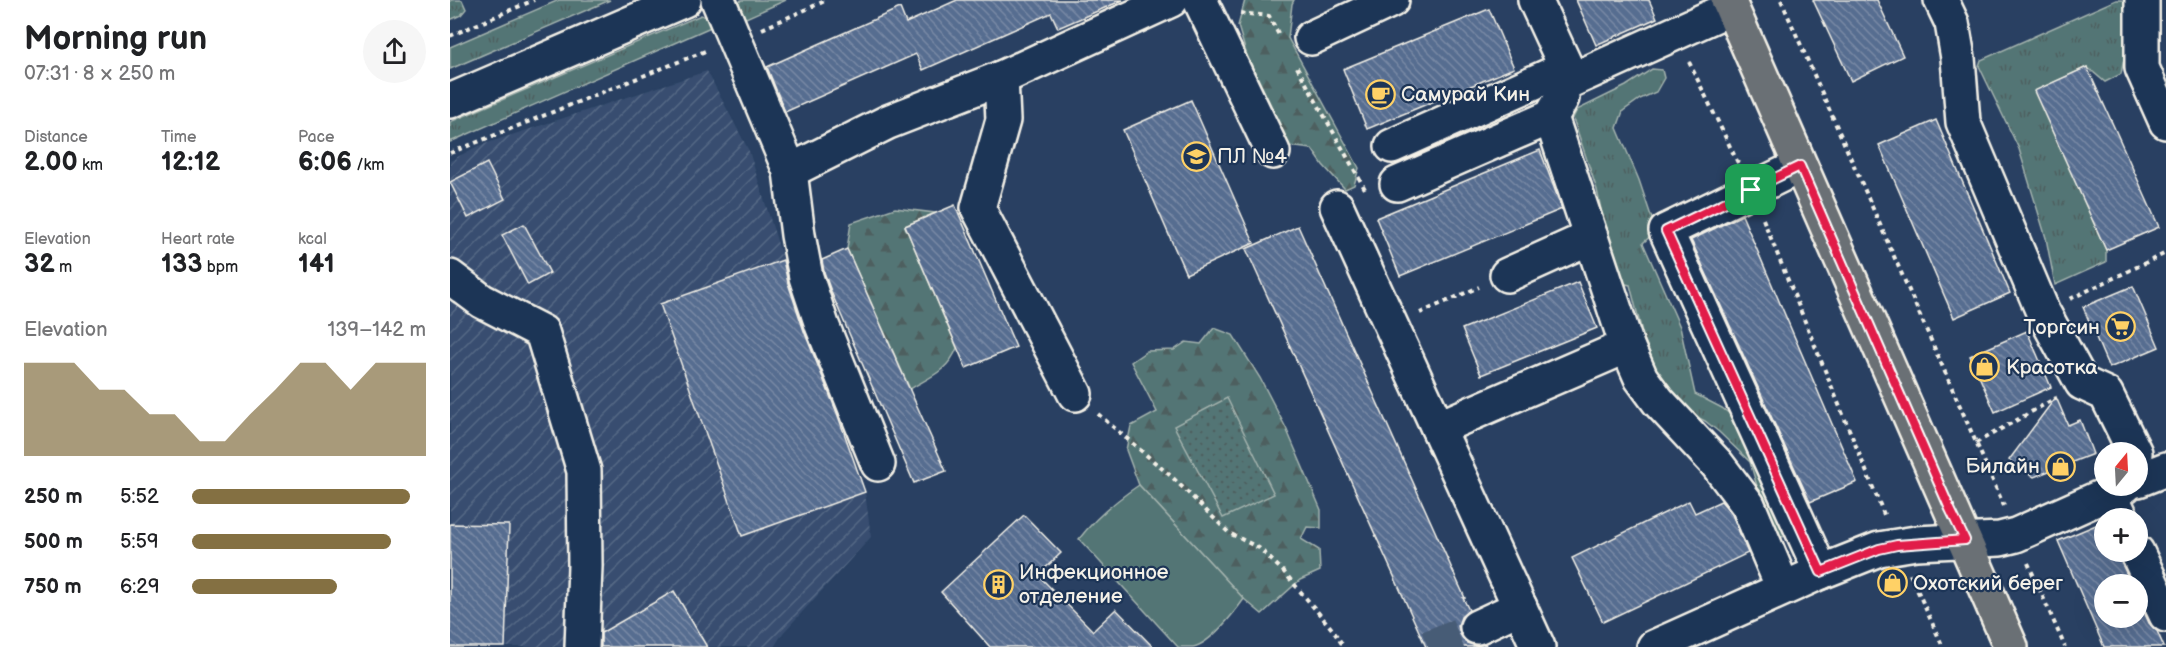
<!DOCTYPE html>
<meta charset="utf-8">
<style>
body{margin:0;font-family:"Balsamiq Sans",sans-serif;background:#f6f6f6;color:#202124;height:100vh;display:flex;flex-direction:column;font-size:22px;white-space:nowrap}
*{box-sizing:border-box;margin:0}
p{font-size:20px;color:#757577}
.icon{flex:none;width:33px;height:33px;fill:none;stroke:currentColor;stroke-width:2;stroke-linecap:round;stroke-linejoin:round}
.map{position:relative;flex:1;overflow:hidden}
.details{display:flex;flex-direction:column;background:#fff;width:450px}
.details>*{flex:none}
.needle{width:39px;rotate:18deg}
.controls{position:absolute;left:1644px;top:442px;display:grid;gap:12px}
.controls a{display:grid;place-items:center;width:54px;height:54px;border-radius:50%;background:#fff;box-shadow:0 6px 24px #0002;font-size:30px}
.pin{position:absolute;display:grid;place-items:center;width:51px;height:51px;color:#fff;margin:-26px;border-radius:12px;box-shadow:0 3px 9px #0006}
.round{display:grid;place-items:center;flex:none;width:63px;height:63px;border-radius:32px;background:#f6f6f6}
.overview{display:flex;align-items:center;justify-content:space-between;height:102px;padding:0 24px}
h1{font-size:33px;font-weight:600;line-height:45px}
.stats{display:grid;grid-template-columns:repeat(3,1fr);gap:9px;height:102px;padding:6px 24px}
.stats div{display:grid;align-content:center}
.stats b{font-size:26px;font-weight:600}
.stats small{font-size:16px;font-weight:400}
.stats p{font-size:16px}
.chart{height:168px;padding:12px 24px}
.chart p{display:flex;justify-content:space-between}
.chart svg{width:100%;height:108px;margin-top:6px;fill:#847042;opacity:.7}
ul{padding:0 24px;list-style:none;font-size:20px}
li{display:grid;grid-template-columns:96px 72px 1fr;align-items:center;height:45px}
li i{height:15px;border-radius:8px;background:#847042}
main{display:flex;flex:1;min-height:0}
.map>svg:first-child{display:block}
.industrial{fill:url(#industrial-furrows)}
.grass{fill:url(#grass-tufts);stroke:#a4b3ae;stroke-width:1.5}
.forest{fill:url(#forest-firs);stroke:#a4b3ae;stroke-width:1.5}
.park{fill:url(#park-dots);stroke:#a4b3ae;stroke-width:1.5}
.garden{fill:#537575;stroke:#a4b3ae;stroke-width:1.5}
.building{fill:url(#building-back-hatch);stroke:#f4f1e8;stroke-width:1.5}
.lines{fill:none;stroke-linecap:round;stroke-linejoin:round}
.minor-tunnel{stroke:#475b76;stroke-width:33;stroke-dasharray:33 16;stroke-linecap:butt}
.minor-casing{stroke:#f4f1e8;stroke-width:38}
.major-casing{stroke:#f4f1e8;stroke-width:38}
.path{stroke:#f4f1e8;stroke-width:4;stroke-dasharray:4.5 4.5;stroke-linecap:butt}
.minor{stroke:#1d3557;stroke-width:33}
.major{stroke:#6b7074;stroke-width:33}
.route-casing{stroke:#fff;stroke-width:12}
.route{stroke:#e11d48;stroke-width:8}
.labels{text-anchor:middle;stroke-width:4.5;stroke-linejoin:round;paint-order:stroke}
.poi-label{font-size:21px;fill:#f4f1e8;stroke:#1d3557;text-anchor:start}
</style>
<main>
<section class="details">
<div class="overview"><div><h1>Morning run</h1><p>07:31 · 8 × 250 m</p></div><a class="round"><svg class="icon" aria-label="share" viewBox="0 0 24 24"><path d="M12 15V3M7 8l5-5 5 5M5 13v7h14v-7"/></svg></a></div>
<div class="stats">
<div><p>Distance</p><b>2.00<small> km</small></b></div>
<div><p>Time</p><b>12:12</b></div>
<div><p>Pace</p><b>6:06<small> /km</small></b></div>
</div>
<div class="stats">
<div><p>Elevation</p><b>32<small> m</small></b></div>
<div><p>Heart rate</p><b>133<small> bpm</small></b></div>
<div><p>kcal</p><b>141</b></div>
</div>
<div class="chart"><p><span>Elevation</span>139–142 m</p>
<svg viewBox="0 0 160 44" preserveAspectRatio="none"><path d="M0 44V6L10 6L20 6L30 17L40 17L50 27L60 27L70 38L80 38L90 27L100 17L110 6L120 6L130 17L140 6L150 6L160 6V44z"/></svg>
</div>
<ul>
<li><b>250 m</b>5:52<i style="width:93%"></i></li>
<li><b>500 m</b>5:59<i style="width:85%"></i></li>
<li><b>750 m</b>6:29<i style="width:62%"></i></li>
</ul>
</section>
<div class="map">
<svg width="1716" height="647" viewBox="0 0 1716 647">
<defs>
<pattern id="industrial-furrows" width="10" height="10" patternUnits="userSpaceOnUse" patternTransform="scale(1.5)"><rect width="10" height="10" fill="#374e70"/><path d="M-1 1l2-2M0 10L10 0M9 11l2-2" fill="none" stroke="#556884"/></pattern>
<pattern id="grass-tufts" width="24" height="20" patternUnits="userSpaceOnUse" patternTransform="scale(1.5)"><rect width="24" height="20" fill="#537575"/><path d="M3 7l-1-3M5 7V3M7 7l1-3M15 17l-1-3M17 17v-4M19 17l1-3" fill="none" stroke="#4e5e5e"/></pattern>
<pattern id="forest-firs" width="22" height="20" patternUnits="userSpaceOnUse" patternTransform="scale(1.5)"><rect width="22" height="20" fill="#537575"/><path d="M5 1l3.5 6h-7zM16 11l3.5 6h-7z" fill="#4e5e5e"/></pattern>
<pattern id="park-dots" width="8" height="8" patternUnits="userSpaceOnUse" patternTransform="scale(1.5)"><rect width="8" height="8" fill="#537575"/><path d="M2 2h.1M6 6h.1" fill="none" stroke="#4e5e5e" stroke-width="1.8" stroke-linecap="round"/></pattern>
<pattern id="building-back-hatch" width="6" height="6" patternUnits="userSpaceOnUse" patternTransform="scale(1.5)"><rect width="6" height="6" fill="#576d90"/><path d="M-1 5l2 2M0 0l6 6M5-1l2 2" fill="none" stroke="#7889a5"/></pattern>
</defs>
<rect width="100%" height="100%" fill="#294062"/>
<filter id="ink" filterUnits="userSpaceOnUse"><feTurbulence type="fractalNoise" baseFrequency=".0167" numOctaves="2"/><feDisplacementMap in="SourceGraphic" scale="12" xChannelSelector="R" yChannelSelector="G"/><feConvolveMatrix kernelMatrix="1 2 1 2 8 2 1 2 1" color-interpolation-filters="sRGB"/></filter>
<g filter="url(#ink)">
<path class="industrial" d="M257,71l42,80 34,109 82,232 6,45 -88,96 -9,14h-324v-486l28,-15z"/>
<g class="grass">
<path d="M0,0h12l4,9 -5,6 -11,5z"/>
<path d="M109,0h51l-160,69v-22z"/>
<path d="M291,0h45l-49,22 -4,-10z"/>
<path d="M1666,0h19l-14,74 -16,8 -18,-15 -52,24 71,159v12l-51,23 -9,-47 -27,-89 -40,-83 2,-6z"/>
<path d="M251,15l10,5 2,6 -263,116v-20z"/>
<path d="M1202,69l10,1 2,8 -8,14 -16,7 -17,12 -6,17 22,52 17,51 -13,12 37,84 15,67 27,14 17,13 51,111 -7,5 -8,-4 -14,-33 -11,-38 -31,-30 -14,-11 -16,-8 -27,-29 -19,-48 -13,-51 -9,-2 -10,-24 -14,-69 -24,-72 4,-8 49,-24z"/>
</g>
<g class="forest">
<path d="M795,0h49l-2,4 -4,34 71,130 -5,17 -9,4 -22,-24 -11,-16 -32,-4 -21,-49 -21,-70z"/>
<path d="M445,208l40,5 -30,13 52,122c-9,23 -27,29 -47,41l-63,-140 4,-26z"/>
<path d="M764,328l19,7 27,43 26,50 35,82v18l-14,-1 -6,12 18,11 1,21 -20,9 -38,34 -18,-15 -105,-114 -13,-35 5,-24 26,-14 -26,-50 16,-11 27,-1 12,-8 15,2z"/>
</g>
<path class="park" d="M777,398l47,96 -51,24 -49,-92z"/>
<path class="garden" d="M689,485l105,114c-10,14 -34,45 -51,48 -5,0 -10,0 -15,0l-99,-108c17,-22 36,-38 60,-54z"/>
<g class="building">
<path d="M507,0h166l-65,28 -7,-15 -128,57 -7,-16 -131,58 -18,-45 133,-59 6,15z"/>
<path d="M1126,0h73l8,18 -61,27z"/>
<path d="M1363,0h64l26,56 -52,25z"/>
<path d="M1039,9l25,59 -147,61 -24,-60z"/>
<path d="M1637,67l72,160 -53,23 -72,-159z"/>
<path d="M741,100l63,143 -68,31 -63,-144z"/>
<path d="M1486,120l74,173 -56,25 -75,-173z"/>
<path d="M1090,150l22,59 -162,67 -24,-58z"/>
<path d="M37,163l18,36 -37,19 -18,-36z"/>
<path d="M505,205l61,142 -50,21 -61,-142z"/>
<path d="M1292,215l115,267 -47,20 -119,-262z"/>
<path d="M74,224l26,49 -22,12 -26,-50z"/>
<path d="M848,226l167,372h-2l6,12 -8,7 -3,9 2,8 7,9 9,3 9,-2 2,3h-61l-180,-398z"/>
<path d="M397,249l99,222 -32,12 -82,-189 -8,-22 -2,-12z"/>
<path d="M333,260l5,23 16,48 33,82 28,79 -123,44 -82,-232z"/>
<path d="M1128,282l19,46 -116,47 -19,-46z"/>
<path d="M1683,286l26,61 -50,21 -26,-61z"/>
<path d="M1577,331l24,56 -56,25 -25,-56z"/>
<path d="M1606,397l12,28 12,-5 13,34 -59,23 -25,-17z"/>
<path d="M1239,501l6,12 26,-12 11,13 16,39 -145,69 -31,-64z"/>
<path d="M574,515l37,38 -23,22 55,56 23,-22 37,38h-163l-49,-55z"/>
<path d="M1653,522l1,4v26h15l1,8 12,25h-28v33h34v-20l11,25 8,8 7,16h-60l-46,-106z"/>
<path d="M0,524l59,1 -4,122h-55z"/>
<path d="M224,591l33,56h-106v-14z"/>
</g>
<g class="lines">
<path class="minor-tunnel" d="M978,647l49,-20"/>
<defs>
<g id="minor">
<path d="M268,0l72,171 98,-49 113,-44 170,-78"/>
<path d="M750,0l73,152"/>
<path d="M1085,0l37,80 159,-72"/>
<path d="M1491,0l11,23 6,35 5,64 80,190 39,71 24,11 29,59"/>
<path d="M1692,0v68l24,54"/>
<path d="M861,38l81,-38"/>
<path d="M551,78l2,42 -25,88 97,186"/>
<path d="M0,101l234,-101"/>
<path d="M1101,117l76,229 14,32 17,23 59,63 31,41 35,83"/>
<path d="M942,146l174,-78"/>
<path d="M1350,166l-134,65 155,341"/>
<path d="M340,171l8,64 8,42 16,48 56,139"/>
<path d="M947,184l154,-67 11,-19"/>
<path d="M887,207l201,440"/>
<path d="M1057,275l84,-38"/>
<path d="M0,277l32,24 60,31 42,139 1,95 -3,81"/>
<path d="M988,428l189,-82"/>
<path d="M1688,480l28,-11"/>
<path d="M1660,493l12,26"/>
<path d="M1687,552l29,63"/>
<path d="M1027,627l43,-20"/>
<path d="M1204,647l167,-75 58,-23 37,-6 84,-4 16,-4 109,-49"/>
</g>
<path id="major" d="M1278,0l283,647"/>
</defs>
<use href="#minor" class="minor-casing"/>
<use href="#major" class="major-casing"/>
<g class="path">
<path d="M1331,0l223,506"/>
<path d="M790,13l29,3 11,21"/>
<path d="M312,29l65,-29"/>
<path d="M0,36l84,-36"/>
<path d="M1239,62l49,101"/>
<path d="M847,67l68,122"/>
<path d="M0,153l258,-103"/>
<path d="M1313,219l122,298"/>
<path d="M1620,299l96,-46"/>
<path d="M970,313l59,-26"/>
<path d="M648,414l74,63 57,56 30,15 25,24 48,57 12,18"/>
<path d="M1526,443l80,-45"/>
<path d="M1578,563l37,84"/>
<path d="M1460,574l33,73"/>
</g>
<use href="#minor" class="minor"/>
<use href="#major" class="major"/>
</g>
</g>
<g class="lines" filter="url(#ink)">
<defs>
<path id="route" d="M1350,166l150,343 15,31 -68,5 -18,4 -58,23 -155,-341z"/>
</defs>
<use href="#route" class="route-casing"/>
<use href="#route" class="route"/>
</g>
<defs>
<symbol id="cafe-ring" viewBox="-11 -11 22 22"><circle r="9.5" fill="#1d3557" stroke="#ffd166" stroke-width="1.5"/><path d="M-5.5-4.5H6V0H3Q3 3.5 0 3.5H-2.5Q-5.5 3.5-5.5 0ZM3-3.2v2h1.7v-2ZM-6 4.5H4V6H-6Z" fill="#ffd166"/></symbol>
<symbol id="school-ring" viewBox="-11 -11 22 22"><circle r="9.5" fill="#1d3557" stroke="#ffd166" stroke-width="1.5"/><path d="M0-5L7-2L0 1L-7-2ZM-4 1L0 2.5L4 1V4Q0 6-4 4Z" fill="#ffd166"/></symbol>
<symbol id="supermarket-ring" viewBox="-11 -11 22 22"><circle r="9.5" fill="#1d3557" stroke="#ffd166" stroke-width="1.5"/><path d="M-6-5.5h2.5l.6 2H6L4.5 2H-2.5L-4.4-4H-6ZM-1.5 3.2a1.3 1.3 0 1 0 .1 0ZM3 3.2a1.3 1.3 0 1 0 .1 0Z" fill="#ffd166"/></symbol>
<symbol id="shop-ring" viewBox="-11 -11 22 22"><circle r="9.5" fill="#1d3557" stroke="#ffd166" stroke-width="1.5"/><path d="M-5-2.5h2.3a2.7 3.5 0 0 1 5.4 0H5L5.5 6h-11ZM-1.5-2.5h3a1.5 2.3 0 0 0-3 0Z" fill="#ffd166"/></symbol>
<symbol id="building-ring" viewBox="-11 -11 22 22"><circle r="9.5" fill="#1d3557" stroke="#ffd166" stroke-width="1.5"/><path d="M-4-6H4V6H1V3H-1V6H-4ZM-2.5-4.3h1.7v1.8h-1.7ZM.8-4.3h1.7v1.8H.8ZM-2.5-1h1.7V.8h-1.7ZM.8-1h1.7V.8H.8Z" fill="#ffd166"/></symbol>
</defs>
<g fill-rule="evenodd">
<use href="#cafe-ring" x="914" y="78" width="33" height="33"/>
<use href="#school-ring" x="730" y="140" width="33" height="33"/>
<use href="#supermarket-ring" x="1654" y="310" width="33" height="33"/>
<use href="#shop-ring" x="1518" y="350" width="33" height="33"/>
<use href="#shop-ring" x="1594" y="450" width="33" height="33"/>
<use href="#shop-ring" x="1426" y="566" width="33" height="33"/>
<use href="#building-ring" x="532" y="568" width="33" height="33"/>
</g>
<g class="labels">
<g class="poi-label">
<text x="951" y="101">Самурай Кин</text>
<text x="767" y="163">ПЛ №4</text>
<text x="1650" y="334" text-anchor="end">Торгсин</text>
<text x="1556" y="374">Красотка</text>
<text x="1590" y="473" text-anchor="end">Билайн</text>
<text x="569" y="579">Инфекционное<tspan x="569" dy="24">отделение</tspan></text>
<text x="1463" y="590">Охотский берег</text>
</g>
</g>
</svg>
<div class="controls">
<a><svg class="needle" viewBox="-14 -14 28 28"><path d="M0-13l5 13h-10z" fill="#e53935"/><path d="M0 13l5-13h-10z" fill="#757577"/></svg></a>
<a>+</a>
<a>−</a>
</div>
<div class="pin" style="left:1301px;top:190px;background:#1e9e55"><svg class="icon" aria-label="arrive" viewBox="0 0 24 24"><path d="M6 21V4h12l-3 4 3 4H6"/></svg></div>
</div>
</main>
